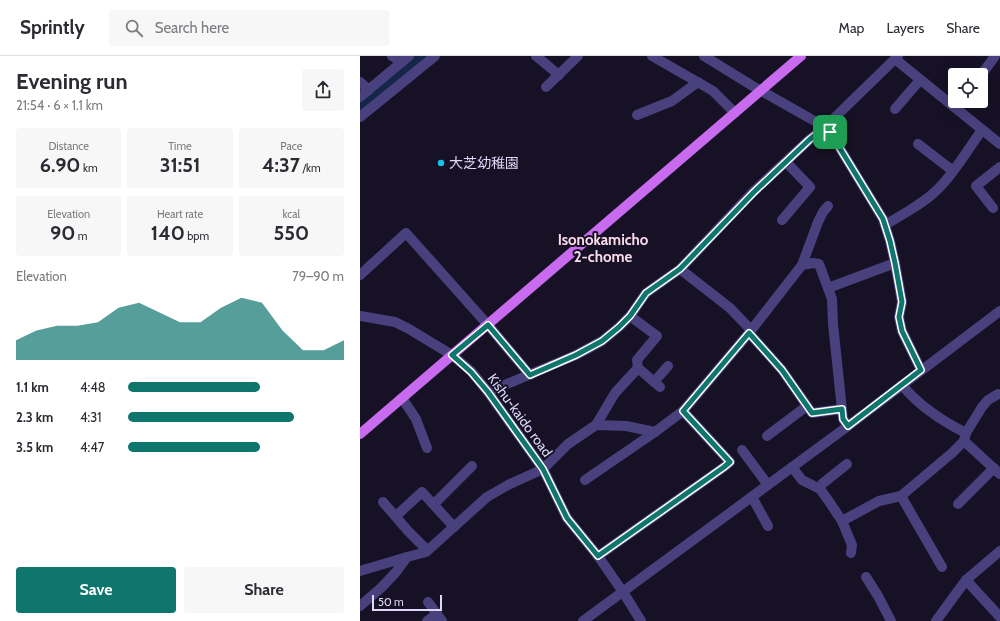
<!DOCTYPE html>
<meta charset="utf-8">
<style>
body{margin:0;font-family:Cabin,"Noto Sans JP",sans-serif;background:#f7f7f7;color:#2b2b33;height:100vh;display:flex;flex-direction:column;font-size:15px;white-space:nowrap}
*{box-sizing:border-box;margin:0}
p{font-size:13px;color:#7c7c81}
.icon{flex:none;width:22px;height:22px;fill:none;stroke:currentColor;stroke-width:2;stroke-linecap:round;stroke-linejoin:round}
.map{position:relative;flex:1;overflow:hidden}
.panel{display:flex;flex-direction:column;background:#fff;width:360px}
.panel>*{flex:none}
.tools{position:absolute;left:588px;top:12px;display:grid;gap:8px}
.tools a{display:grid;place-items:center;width:40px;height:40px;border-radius:4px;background:#fff;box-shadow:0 4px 16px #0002;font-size:20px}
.scale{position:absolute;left:12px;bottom:10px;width:70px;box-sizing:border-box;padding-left:4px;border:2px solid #dfd8fb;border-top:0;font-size:11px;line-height:14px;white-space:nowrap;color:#dfd8fb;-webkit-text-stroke:3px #161124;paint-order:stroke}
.pin{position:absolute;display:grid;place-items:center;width:34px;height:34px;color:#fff;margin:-17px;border-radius:8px;box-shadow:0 2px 6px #0006}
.round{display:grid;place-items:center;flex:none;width:42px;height:42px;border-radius:4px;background:#f7f7f7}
.summary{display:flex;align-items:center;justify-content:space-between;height:68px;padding:0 16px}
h1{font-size:22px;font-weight:700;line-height:30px}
.stats{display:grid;grid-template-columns:repeat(3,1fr);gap:6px;height:68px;padding:4px 16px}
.stats div{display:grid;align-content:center;border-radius:4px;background:#f7f7f7;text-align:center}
.stats b{font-size:20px;font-weight:700}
.stats small{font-size:11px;font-weight:400}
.stats p{font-size:11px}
.chart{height:112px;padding:8px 16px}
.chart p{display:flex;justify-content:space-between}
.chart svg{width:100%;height:72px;margin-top:4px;fill:#0f766e;opacity:.7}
.primary-button{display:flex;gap:8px;margin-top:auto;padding:8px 16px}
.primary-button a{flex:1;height:46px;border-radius:4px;background:#0f766e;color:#fff;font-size:16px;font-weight:700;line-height:46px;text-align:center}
.primary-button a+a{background:#f7f7f7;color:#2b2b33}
ul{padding:0 16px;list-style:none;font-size:13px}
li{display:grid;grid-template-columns:64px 48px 1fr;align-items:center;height:30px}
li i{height:10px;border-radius:5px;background:#0f766e}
header{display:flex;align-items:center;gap:24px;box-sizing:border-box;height:56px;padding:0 20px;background:#fff;border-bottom:1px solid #e1e1e2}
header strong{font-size:19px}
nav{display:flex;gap:22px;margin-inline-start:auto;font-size:14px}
.search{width:280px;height:36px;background:#f7f7f7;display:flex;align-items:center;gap:10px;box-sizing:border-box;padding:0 14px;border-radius:4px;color:#7c7c81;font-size:15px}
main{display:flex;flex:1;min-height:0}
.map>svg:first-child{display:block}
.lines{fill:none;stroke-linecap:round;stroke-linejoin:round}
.river{stroke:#162649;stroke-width:17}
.street{stroke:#48417e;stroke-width:10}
.primary{stroke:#c96bef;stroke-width:10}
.route-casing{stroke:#fff;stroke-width:8}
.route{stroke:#0f766e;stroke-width:5}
.poi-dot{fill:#18c1e7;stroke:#161124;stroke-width:1.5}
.labels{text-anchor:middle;stroke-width:4;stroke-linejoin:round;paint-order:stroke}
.poi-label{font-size:14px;fill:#dfd8fb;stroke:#161124;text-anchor:start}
.street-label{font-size:14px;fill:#dfd8fb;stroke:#161124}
.neighbourhood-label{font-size:15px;font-weight:bold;fill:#fbdaec;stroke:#161124}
</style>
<header>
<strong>Sprintly</strong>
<div class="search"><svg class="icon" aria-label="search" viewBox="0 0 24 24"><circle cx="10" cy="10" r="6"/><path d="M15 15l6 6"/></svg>Search here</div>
<nav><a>Map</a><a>Layers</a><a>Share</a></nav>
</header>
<main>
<section class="panel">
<div class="summary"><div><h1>Evening run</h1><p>21:54 · 6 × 1.1 km</p></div><a class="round"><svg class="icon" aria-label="share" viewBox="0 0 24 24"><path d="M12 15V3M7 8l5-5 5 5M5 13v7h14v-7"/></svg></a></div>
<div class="stats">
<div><p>Distance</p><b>6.90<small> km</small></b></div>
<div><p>Time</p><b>31:51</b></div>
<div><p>Pace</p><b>4:37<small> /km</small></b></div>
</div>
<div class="stats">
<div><p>Elevation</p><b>90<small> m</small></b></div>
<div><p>Heart rate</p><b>140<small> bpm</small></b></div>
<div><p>kcal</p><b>550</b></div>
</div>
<div class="chart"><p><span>Elevation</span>79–90 m</p>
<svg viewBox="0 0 160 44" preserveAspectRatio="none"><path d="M0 44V32L10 26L20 23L30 23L40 21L50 12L60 9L70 15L80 21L90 21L100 12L110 6L120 9L130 26L140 38L150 38L160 32V44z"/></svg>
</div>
<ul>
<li><b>1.1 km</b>4:48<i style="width:61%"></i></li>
<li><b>2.3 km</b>4:31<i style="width:77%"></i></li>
<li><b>3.5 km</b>4:47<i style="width:61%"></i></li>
</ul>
<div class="primary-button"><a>Save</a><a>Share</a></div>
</section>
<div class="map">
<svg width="640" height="565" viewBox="0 0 640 565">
<rect width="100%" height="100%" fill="#161124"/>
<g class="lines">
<path class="river" d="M0,51l64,-51"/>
<g class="street">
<path d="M32,0l10,6"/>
<path d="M176,0l23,19"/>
<path d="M292,0l61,35 22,22"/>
<path d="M344,0l47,29 74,42 5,5 53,87 7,22 5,22 7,39 -3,15 3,14 19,39"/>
<path d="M535,3l105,85"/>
<path d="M622,18l13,-18"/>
<path d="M0,26l9,8"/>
<path d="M186,31l32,-31"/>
<path d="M0,41l49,-41"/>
<path d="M535,53l25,-29"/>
<path d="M277,59l35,-14 26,-19"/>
<path d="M0,61l75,-61"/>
<path d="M558,88l35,27"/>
<path d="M633,152l-17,-22 24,-19"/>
<path d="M422,164l28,-33 -24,-25"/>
<path d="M525,169c18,-11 38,-21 53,-36 17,-17 30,-40 44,-59"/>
<path d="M442,209l11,-2 6,1 13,35 1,25 10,95 5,7"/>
<path d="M320,213l50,39 21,22"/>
<path d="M0,219l46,-42 82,92 42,50"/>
<path d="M468,232l67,-25"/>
<path d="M0,260l35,6 14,7 43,26 19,16 17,21 55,77 24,49 31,38 25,36 18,29"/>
<path d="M270,260l27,20 -20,24 1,8 22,19"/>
<path d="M389,277l33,37 30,43 30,-4"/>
<path d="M294,326l14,-16"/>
<path d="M542,329c17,21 40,36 64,48"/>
<path d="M128,336l88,-37 26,-14 17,-14 11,-11 16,-23 34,-24 73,-77 56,-52 16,-13 73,-71"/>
<path d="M42,342l14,21 11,29"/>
<path d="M236,369l19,-32 23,-25"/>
<path d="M407,380l40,-30"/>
<path d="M604,385l36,33"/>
<path d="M382,394l26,35"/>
<path d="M432,411l10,13 18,9 8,11 14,21 10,24 -1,8"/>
<path d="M225,424l70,-48"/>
<path d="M460,433l2,-5 25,-20"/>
<path d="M541,440l41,71"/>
<path d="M392,441l16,29"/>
<path d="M23,446l25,29 19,19"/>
<path d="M74,448l38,-38"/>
<path d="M598,448l36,-36"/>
<path d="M36,460l26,-24 32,35"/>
<path d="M482,465l37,-20 22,-5 51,-43 12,-12 2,-8 16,-26 6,-7 10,-6"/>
<path d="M238,500l126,-89 6,-5 -47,-51"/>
<path d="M0,515l47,-14"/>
<path d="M506,521l12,19 13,25"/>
<path d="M606,524l34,37"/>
<path d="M68,546l14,19"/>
<path d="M0,550l22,-19 14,-15 11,-15 19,-5 61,-55 21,-12 35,-16 25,-25 28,-19 30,1 29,6 28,-21 66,-78 53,-68 16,-43 5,-10 5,-6"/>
<path d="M67,565l10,-7"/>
<path d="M223,565l265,-195 152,-115"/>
<path d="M576,565l30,-41 34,-29"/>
</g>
<path class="primary" d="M0,378l441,-378"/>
</g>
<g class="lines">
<defs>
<path id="route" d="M465,71l5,5 53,87 7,22 5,22 7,39 -3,15 3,14 19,39 -73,56 -5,-7 -1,-10 -30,4 -30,-43 -33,-37 -66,78 47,51 -6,5 -126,89 -31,-38 -24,-49 -55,-77 -17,-20 -19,-17 36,-30 42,50 46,-20 26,-14 17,-14 11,-11 16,-23 34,-24 74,-77 55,-52z"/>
</defs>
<use href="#route" class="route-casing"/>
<use href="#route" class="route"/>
</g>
<circle class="poi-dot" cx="81" cy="107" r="4"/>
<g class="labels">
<g class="poi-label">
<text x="89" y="112">大芝幼稚園</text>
</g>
<g class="street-label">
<text transform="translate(160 359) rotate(54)" y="5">Kishu-kaido road</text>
</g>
<g class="neighbourhood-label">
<text x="243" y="189">Isonokamicho<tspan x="243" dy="17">2-chome</tspan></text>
</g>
</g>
</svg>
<div class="tools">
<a><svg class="icon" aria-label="locate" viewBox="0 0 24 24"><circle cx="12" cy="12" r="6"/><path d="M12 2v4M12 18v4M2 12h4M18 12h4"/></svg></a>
</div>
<div class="scale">50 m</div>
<div class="pin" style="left:470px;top:76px;background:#1e9e55"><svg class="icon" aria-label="arrive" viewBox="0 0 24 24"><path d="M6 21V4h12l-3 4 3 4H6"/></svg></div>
</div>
</main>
